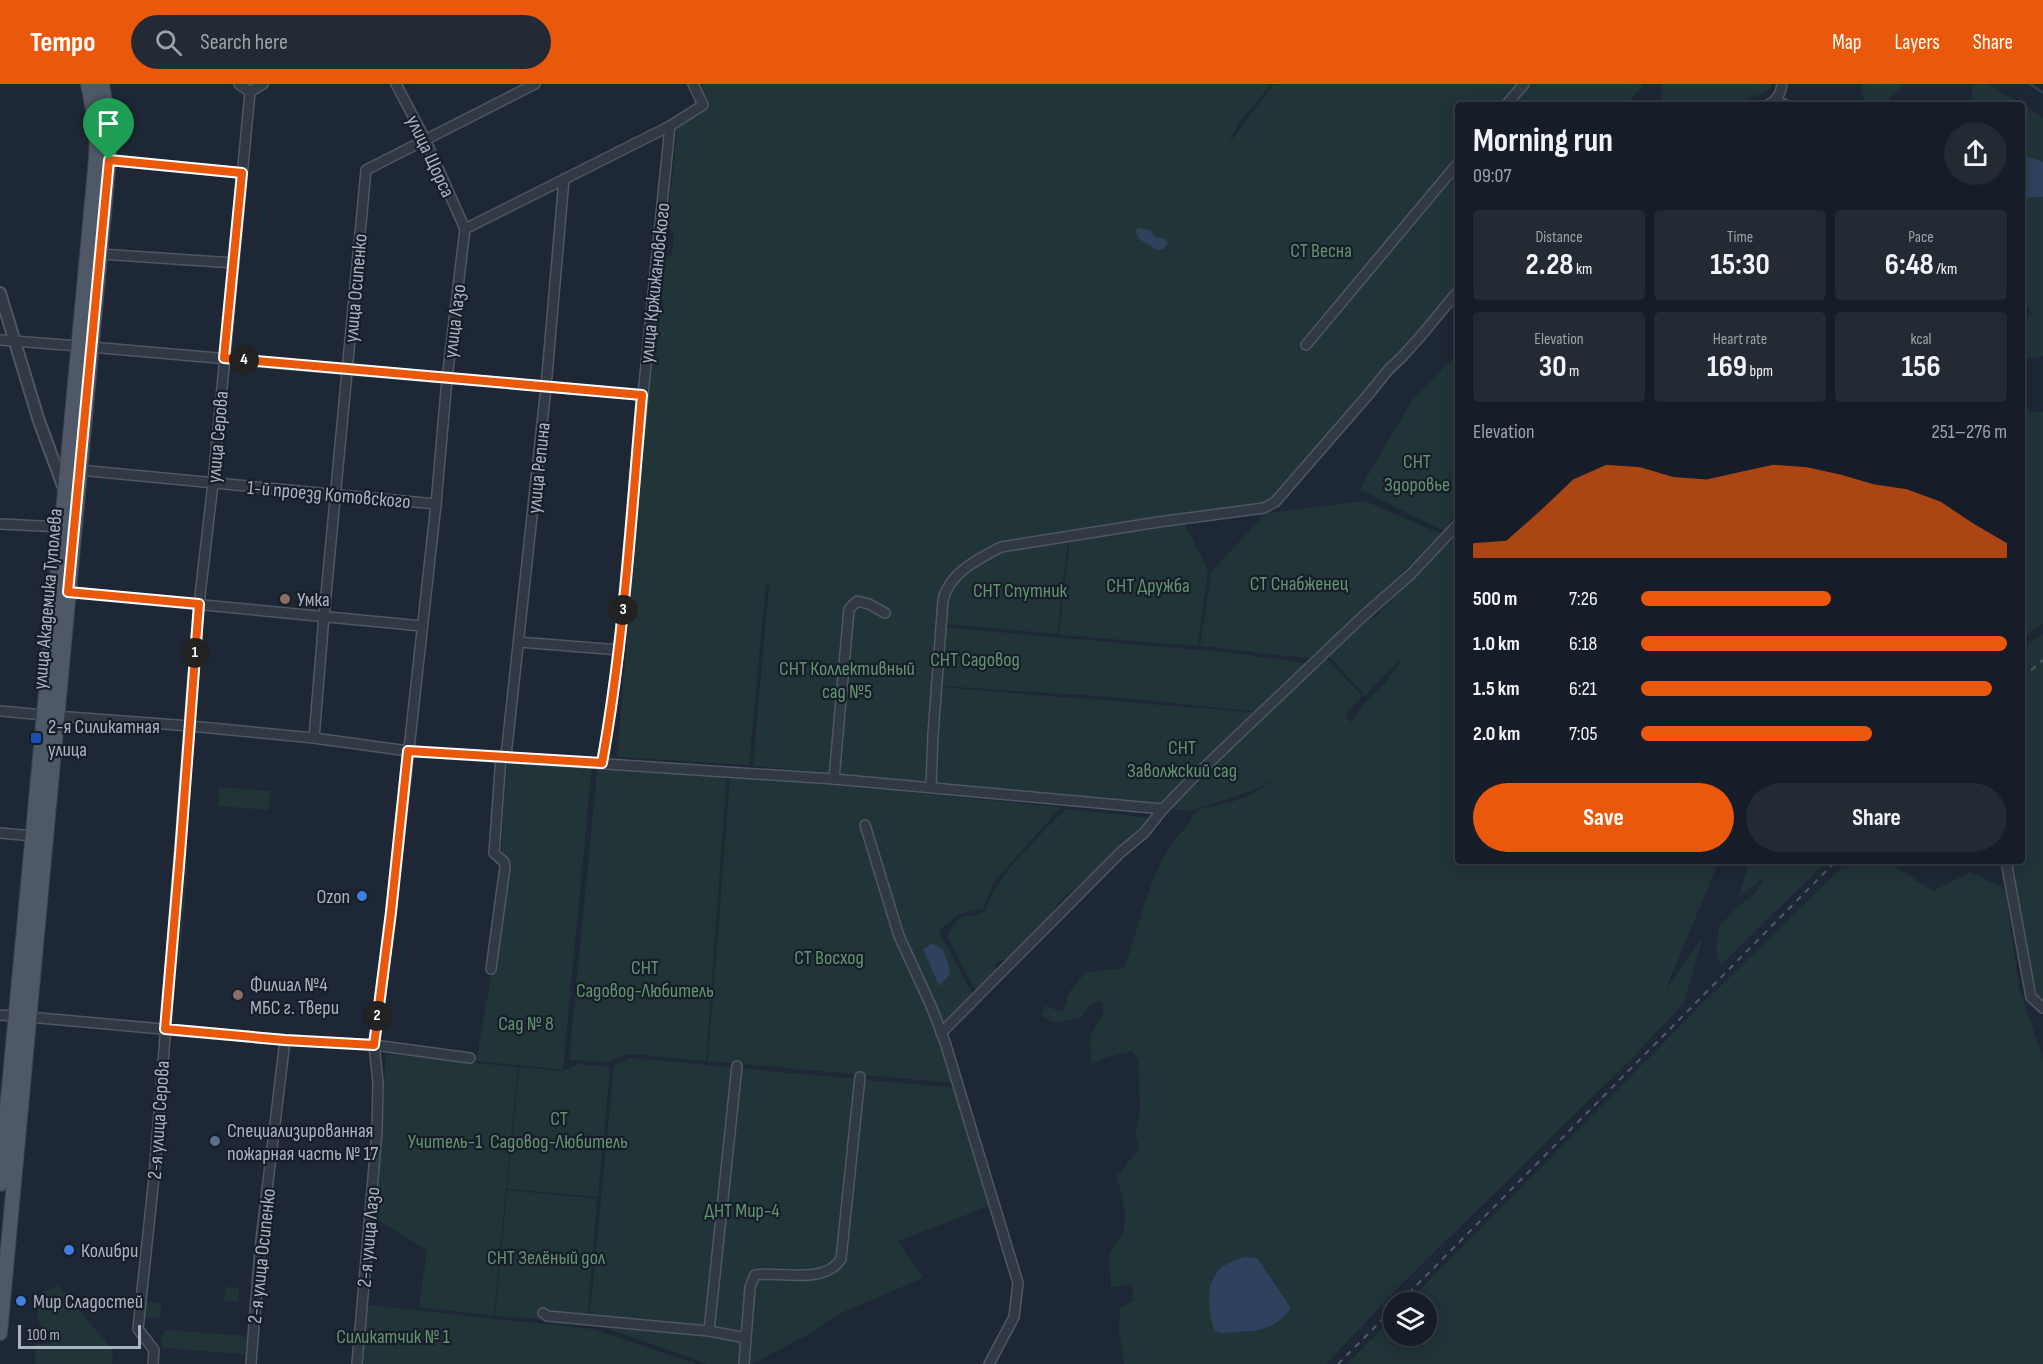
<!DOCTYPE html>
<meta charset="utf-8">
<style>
body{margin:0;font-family:"Sofia Sans Condensed",sans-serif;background:#232a34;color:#f1f3f6;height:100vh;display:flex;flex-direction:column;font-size:22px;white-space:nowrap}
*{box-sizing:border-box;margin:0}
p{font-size:20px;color:#9ea2a8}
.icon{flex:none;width:33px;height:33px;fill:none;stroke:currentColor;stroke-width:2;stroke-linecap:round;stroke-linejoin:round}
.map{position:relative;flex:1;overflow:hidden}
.panel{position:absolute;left:1455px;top:18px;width:570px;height:762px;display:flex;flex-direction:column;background:#161d28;border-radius:6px;box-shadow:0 3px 15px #0003,0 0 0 2px #353b45}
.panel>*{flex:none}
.controls{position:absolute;left:1383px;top:1208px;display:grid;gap:12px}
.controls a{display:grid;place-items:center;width:54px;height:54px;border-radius:50%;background:#161d28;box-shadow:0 3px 15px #0003,0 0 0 2px #353b45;font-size:30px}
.scale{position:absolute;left:18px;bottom:15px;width:123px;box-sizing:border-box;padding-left:6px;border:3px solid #abb3c3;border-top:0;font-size:16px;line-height:21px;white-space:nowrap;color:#abb3c3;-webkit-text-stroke:4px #171e2a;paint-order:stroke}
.pin{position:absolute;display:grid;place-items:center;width:51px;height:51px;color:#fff;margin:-62px -26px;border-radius:50% 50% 50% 0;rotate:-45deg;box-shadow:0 0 6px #0007}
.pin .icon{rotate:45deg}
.km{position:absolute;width:30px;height:30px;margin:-15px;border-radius:50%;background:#222;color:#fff;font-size:16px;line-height:30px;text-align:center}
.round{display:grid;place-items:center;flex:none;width:63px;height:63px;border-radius:32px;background:#232a34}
.head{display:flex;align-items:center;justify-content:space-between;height:102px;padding:0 18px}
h1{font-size:33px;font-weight:700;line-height:45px}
.figures{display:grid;grid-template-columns:repeat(3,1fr);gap:9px;height:102px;padding:6px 18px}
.figures div{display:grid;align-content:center;border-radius:6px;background:#232a34;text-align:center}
.figures b{font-size:30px;font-weight:700}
.figures small{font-size:16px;font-weight:400}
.figures p{font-size:16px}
.chart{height:168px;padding:12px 18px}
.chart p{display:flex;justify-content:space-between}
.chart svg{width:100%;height:108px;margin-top:6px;fill:#ea580c;opacity:.7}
.action{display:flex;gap:12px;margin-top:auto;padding:12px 18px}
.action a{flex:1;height:69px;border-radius:36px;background:#ea580c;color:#fff;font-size:24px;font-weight:700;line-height:69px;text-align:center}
.action a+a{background:#232a34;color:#f1f3f6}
ul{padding:0 18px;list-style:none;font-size:20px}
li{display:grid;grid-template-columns:96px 72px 1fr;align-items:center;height:45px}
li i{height:15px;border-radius:8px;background:#ea580c}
header{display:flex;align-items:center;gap:36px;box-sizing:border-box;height:84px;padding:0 30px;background:#ea580c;color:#fff}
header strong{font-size:28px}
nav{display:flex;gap:33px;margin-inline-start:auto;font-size:21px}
.search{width:420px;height:54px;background:#232a34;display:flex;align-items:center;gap:15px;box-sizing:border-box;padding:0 21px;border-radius:33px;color:#9ea2a8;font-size:22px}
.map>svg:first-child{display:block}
.green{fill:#213437;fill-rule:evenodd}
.water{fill:#30415d}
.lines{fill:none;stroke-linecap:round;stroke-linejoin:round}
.stream{stroke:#30415d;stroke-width:2}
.minor-casing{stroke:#4f5664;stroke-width:12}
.tertiary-casing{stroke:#4f5664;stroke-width:14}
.primary-casing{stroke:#3b424f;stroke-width:16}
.minor{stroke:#313945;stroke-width:9}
.tertiary{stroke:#313945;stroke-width:10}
.primary{stroke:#4f5866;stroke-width:14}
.rail{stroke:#535c6d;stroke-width:2;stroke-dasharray:6 6;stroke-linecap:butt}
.route-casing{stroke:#fff;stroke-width:12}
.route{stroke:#ea580c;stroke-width:8}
.education-dot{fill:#8d6e63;stroke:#171e2a;stroke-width:2}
.transit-dot{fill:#1a4fb4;stroke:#171e2a;stroke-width:2}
.shop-dot{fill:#3f7fe0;stroke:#171e2a;stroke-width:2}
.service-dot{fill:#5c6f8a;stroke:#171e2a;stroke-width:2}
.labels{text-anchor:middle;stroke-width:4.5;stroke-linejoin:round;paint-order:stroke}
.street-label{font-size:20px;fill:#abb3c3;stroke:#171e2a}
.park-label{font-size:20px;fill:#639370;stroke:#171e2a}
.poi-label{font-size:20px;fill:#abb3c3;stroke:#171e2a;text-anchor:start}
</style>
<header>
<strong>Tempo</strong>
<div class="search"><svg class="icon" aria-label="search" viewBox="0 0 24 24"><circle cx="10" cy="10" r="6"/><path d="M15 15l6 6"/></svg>Search here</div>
<nav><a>Map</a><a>Layers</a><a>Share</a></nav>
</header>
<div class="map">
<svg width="2043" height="1280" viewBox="0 0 2043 1280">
<rect width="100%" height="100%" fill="#1e2735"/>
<g class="green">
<path d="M699,0h573l-33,38 -10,21 45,-59h370l-18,21h-168v194l-179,209 -275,32 -38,23 -25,22 -15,197 -173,-16 16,-181h-3l-17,180 -132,-8 16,-190 -2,-1 23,-248 8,-5 2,-8 -5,-7 3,-40 10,-3 2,-23 -7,-5 10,-98 32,-23z"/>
<path d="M1663,0h108l-2,7 -36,14h-73z"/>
<path d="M1861,0h43l-15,14v7h-25z"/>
<path d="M1978,0h10l55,33v45l-16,-6v19l-5,3v-73h-49l-1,-18z"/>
<path d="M2043,113v159l-21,4v-39l10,-8 -10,-15v-100z"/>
<path d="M1458,269v159l-14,19 -84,-42 52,-89z"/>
<path d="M2022,320l8,8h13v211l-21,17z"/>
<path d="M1365,417l76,33 -75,75 8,9 84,-86v329h261l-53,128 37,-52 -19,66 -49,52 -239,235 -70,74h-202l-5,-34 1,-22 13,-7 -1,-17 -21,4 -2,-34 15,-23 1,-19 -8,-36 22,-27 -4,-16 5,-20 -2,-54 -7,-8 -30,8 -10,5 -1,-28 14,-24 -2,-11 -9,2 -12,14 -26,6 -14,-7 4,-10 18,6 7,-21 16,-19 38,-4c19,-49 23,-98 60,-139 5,-5 8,-14 14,-18 4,-4 13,-4 18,-5 22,-6 41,-10 56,-28l-12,10 -70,23 -257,-27 6,-97 325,26 49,-54 -113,-13 11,-74 55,-59zM1328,571l37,41 35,-36 1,1 -21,28 -17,15 -11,19 -7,-8 17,-19 -37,-39z"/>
<path d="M1184,439l24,47 -10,76 -139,-11 11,-96z"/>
<path d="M1068,456l-11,94 -114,-10 5,-33 26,-24 29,-17z"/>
<path d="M943,543l300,27 66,10 -51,48 -132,-14 -187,-12z"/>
<path d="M2043,550v381l-11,-41 -22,-113h12v-213z"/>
<path d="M507,678l85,3 -29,305 -87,-9 34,-192 -9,-21z"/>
<path d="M598,678l129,13 -21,286 -77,-7 -21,8 -39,-2z"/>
<path d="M730,691l331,32 -67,75 -11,27 -24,5 -20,17 34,64 -36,36 16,52 -245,-22z"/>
<path d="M219,703l51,4 -1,19 -51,-4z"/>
<path d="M1065,725l88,9 -6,9 -86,73 -19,28 -26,30 -18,3 -3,4v10l-15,24 -33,-62c15,-31 18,-14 39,-27 10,-36 54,-74 79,-101z"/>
<path d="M184,776l4,1 -8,102 -5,-1z"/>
<path d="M1749,777h78l-107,105 -4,-18 3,-21 17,-19 19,-15 10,-16 -26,20z"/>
<path d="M1848,777h39l46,30 37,-19 35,17 14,98 24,71v306h-696l46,-47 1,18h32v-33h-18l289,-293z"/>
<path d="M386,970l132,13 -24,249 -75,-9 8,-57 -53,-32z"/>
<path d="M630,974l326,30 36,117 -94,36 25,37 -82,35 -35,23 -54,28h-44l-119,-42 25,-257z"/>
<path d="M578,980l29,2 3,5 -12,126 -91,-8 12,-122 44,4z"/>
<path d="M507,1106l90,9 -10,123 -92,-6z"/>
<path d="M58,1201l55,65 -1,14h-77l1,-20h14l-12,-25v-24z"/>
<path d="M225,1203l14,1 -1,14 -14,-1z"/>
<path d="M143,1217l18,2 -1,15 -18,-1z"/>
<path d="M367,1221l226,24 103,35h-334z"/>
<path d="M166,1246l82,6 2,3v12l-3,3h-5l-79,-6 -3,-10z"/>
</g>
<g class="water">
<path d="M2027,72l16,6v35l-21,1v-20l5,-3z"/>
<path d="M1137,144l14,2 3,6 11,3 3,4 -5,6 -6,1 -18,-11 -3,-6z"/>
<path d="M932,860c15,3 15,16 18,30l-11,12 -16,-37z"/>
<path d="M1245,1173l12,1 34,50c-20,27 -39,22 -70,25l-7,-2c-8,-35 -11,-64 31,-74z"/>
</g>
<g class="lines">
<path class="stream" d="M2030,0l13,9"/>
<defs>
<g id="minor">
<path d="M239,0l11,8"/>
<path d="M396,0l29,55 40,90"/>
<path d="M1775,17l11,4"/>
<path d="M1506,21l18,-21"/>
<path d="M1768,21c9,-5 13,-11 14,-21"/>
<path d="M109,76l133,13"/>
<path d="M100,170l134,9"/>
<path d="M0,256l79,6"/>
<path d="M1306,261l152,-182"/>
<path d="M91,263l551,48"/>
<path d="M79,386l357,34"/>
<path d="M0,440l62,3"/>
<path d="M68,508l354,34"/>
<path d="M519,558l100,8"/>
<path d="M0,627l44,4"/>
<path d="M56,632l134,10 124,12 94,13 426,28 329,30"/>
<path d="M314,654l10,-122 42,-446 169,-86"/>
<path d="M506,672l40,-369 18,-208"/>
<path d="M602,679c19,-102 25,-205 35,-307 10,-110 22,-220 33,-330"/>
<path d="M834,695l15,-170 8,-8 12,3 16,9"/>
<path d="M931,702l2,-51 10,-135c6,-27 35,-41 58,-53l157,-25 106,-14 11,-6 93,-107 21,-26 12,-11 19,-21 38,-46"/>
<path d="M865,741l34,111 33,72 13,34 73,241 -4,34 -25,47"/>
<path d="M0,749l33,3"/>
<path d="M2006,777l25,136 12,11"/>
<path d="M491,885l14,-102 -1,-5 -10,-9 7,-97"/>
<path d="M0,931l15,1"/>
<path d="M29,933l256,23 89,5 96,13"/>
<path d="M941,949l180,-181 23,-19 19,-24 28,-29 170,-162 50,-44 47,-50"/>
<path d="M543,1229l4,3 162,15 37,7"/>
<path d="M709,1247l28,-265"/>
<path d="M153,1280l1,-14 -16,-21 16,-152 45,-573 14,-121 37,-391 13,-8"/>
<path d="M251,1280l9,-115 25,-209"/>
<path d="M357,1280l20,-232 1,-50 -4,-37 17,-133 45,-408 11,-125 18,-150 205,-103 33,-21 -10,-21"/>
<path d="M744,1280l6,-77 5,-12c27,-4 69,10 86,-16l19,-182"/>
</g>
<path id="tertiary" d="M0,209l39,128 24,65"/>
<g id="primary">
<path d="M0,1100l96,-1025 1,-28 -9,-47"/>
<path d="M0,1249l109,-1173v-36l-7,-40"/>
</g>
</defs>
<use href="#minor" class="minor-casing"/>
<use href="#tertiary" class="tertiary-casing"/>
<use href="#primary" class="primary-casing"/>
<use href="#minor" class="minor"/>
<use href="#tertiary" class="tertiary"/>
<use href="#primary" class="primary"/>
<g class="rail">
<path d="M2022,594l21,-18"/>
<path d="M1400,1218l436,-441"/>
<path d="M1338,1280l56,-56"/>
</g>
</g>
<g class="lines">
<defs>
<path id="route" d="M109,76l133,13 -18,185 418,37c-11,123 -18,246 -40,368l-194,-12 -17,161 -17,133 -89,-5 -120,-11 15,-175 19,-250 -131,-12z"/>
</defs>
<use href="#route" class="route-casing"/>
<use href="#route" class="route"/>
</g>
<g class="education-dot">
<circle cx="285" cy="515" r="6"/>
<circle cx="238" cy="911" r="6"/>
</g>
<rect class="transit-dot" x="30" y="648" width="12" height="12" rx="3"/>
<g class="shop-dot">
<circle cx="362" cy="812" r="6"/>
<circle cx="69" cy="1166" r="6"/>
<circle cx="21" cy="1217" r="6"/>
</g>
<circle class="service-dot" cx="215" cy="1057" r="6"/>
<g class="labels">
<g class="street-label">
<text transform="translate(431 72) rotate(65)" y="7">улица Щорса</text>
<text transform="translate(654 199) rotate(-84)" y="7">улица Кржижановского</text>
<text transform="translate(355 204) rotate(-85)" y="7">улица Осипенко</text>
<text transform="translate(454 237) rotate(-83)" y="7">улица Лазо</text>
<text transform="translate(217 353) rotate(-85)" y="7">улица Серова</text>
<text transform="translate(538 384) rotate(-84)" y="7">улица Репина</text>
<text transform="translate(329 410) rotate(5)" y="7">1-й проезд Котовского</text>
<text transform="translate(47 515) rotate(-85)" y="7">улица Академика Туполева</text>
<text transform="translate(158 1036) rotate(-86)" y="7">2-я улица Серова</text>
<text transform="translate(368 1153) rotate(-85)" y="7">2-я улица Лазо</text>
<text transform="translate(261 1172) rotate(-84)" y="7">2-я улица Осипенко</text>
</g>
<g class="park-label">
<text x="1321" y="173">СТ Весна</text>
<text x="1417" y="384">СНТ<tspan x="1417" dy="23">Здоровье</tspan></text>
<text x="1299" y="506">СТ Снабженец</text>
<text x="1148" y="508">СНТ Дружба</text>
<text x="1020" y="513">СНТ Спутник</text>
<text x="975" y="582">СНТ Садовод</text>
<text x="847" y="591">СНТ Коллективный<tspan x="847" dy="23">сад №5</tspan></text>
<text x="1182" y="670">СНТ<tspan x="1182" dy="23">Заволжский сад</tspan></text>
<text x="829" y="880">СТ Восход</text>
<text x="645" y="890">СНТ<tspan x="645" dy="23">Садовод-Любитель</tspan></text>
<text x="526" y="946">Сад № 8</text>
<text x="559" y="1041">СТ<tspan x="559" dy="23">Садовод-Любитель</tspan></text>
<text x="445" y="1064">Учитель-1</text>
<text x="742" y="1133">ДНТ Мир-4</text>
<text x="546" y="1180">СНТ Зелёный дол</text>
<text x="393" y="1259">Силикатчик № 1</text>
</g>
<g class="poi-label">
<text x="297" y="522">Умка</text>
<text x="48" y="649">2-я Силикатная<tspan x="48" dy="23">улица</tspan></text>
<text x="350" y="819" text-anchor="end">Ozon</text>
<text x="250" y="907">Филиал №4<tspan x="250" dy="23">МБС г. Твери</tspan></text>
<text x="227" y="1053">Специализированная<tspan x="227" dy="23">пожарная часть № 17</tspan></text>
<text x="81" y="1173">Колибри</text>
<text x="33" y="1224">Мир Сладостей</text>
</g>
</g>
</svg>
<div class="controls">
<a><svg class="icon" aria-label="layers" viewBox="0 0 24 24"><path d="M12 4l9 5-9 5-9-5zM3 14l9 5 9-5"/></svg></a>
</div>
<div class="scale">100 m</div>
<div class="pin" style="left:109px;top:76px;background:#1e9e55"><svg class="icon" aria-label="arrive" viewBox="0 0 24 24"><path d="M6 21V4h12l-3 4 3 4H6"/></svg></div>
<b class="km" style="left:195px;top:569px">1</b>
<b class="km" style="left:377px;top:932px">2</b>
<b class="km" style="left:623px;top:526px">3</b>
<b class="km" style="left:244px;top:276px">4</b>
<section class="panel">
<div class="head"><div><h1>Morning run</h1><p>09:07</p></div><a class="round"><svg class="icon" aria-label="share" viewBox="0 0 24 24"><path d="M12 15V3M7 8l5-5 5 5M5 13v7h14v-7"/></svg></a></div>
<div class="figures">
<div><p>Distance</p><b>2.28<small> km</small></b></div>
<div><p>Time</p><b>15:30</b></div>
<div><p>Pace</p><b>6:48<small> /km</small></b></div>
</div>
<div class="figures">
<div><p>Elevation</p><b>30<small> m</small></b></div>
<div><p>Heart rate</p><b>169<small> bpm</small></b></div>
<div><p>kcal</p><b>156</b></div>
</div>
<div class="chart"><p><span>Elevation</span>251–276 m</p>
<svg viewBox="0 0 160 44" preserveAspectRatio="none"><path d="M0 44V38L10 37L20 25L30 12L40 6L50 7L60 11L70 12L80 9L90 6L100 7L110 10L120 14L130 16L140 21L150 30L160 38V44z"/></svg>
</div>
<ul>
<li><b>500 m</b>7:26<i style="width:52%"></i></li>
<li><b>1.0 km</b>6:18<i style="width:100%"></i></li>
<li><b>1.5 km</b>6:21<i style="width:96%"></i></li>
<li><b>2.0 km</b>7:05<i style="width:63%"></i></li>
</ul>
<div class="action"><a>Save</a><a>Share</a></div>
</section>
</div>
